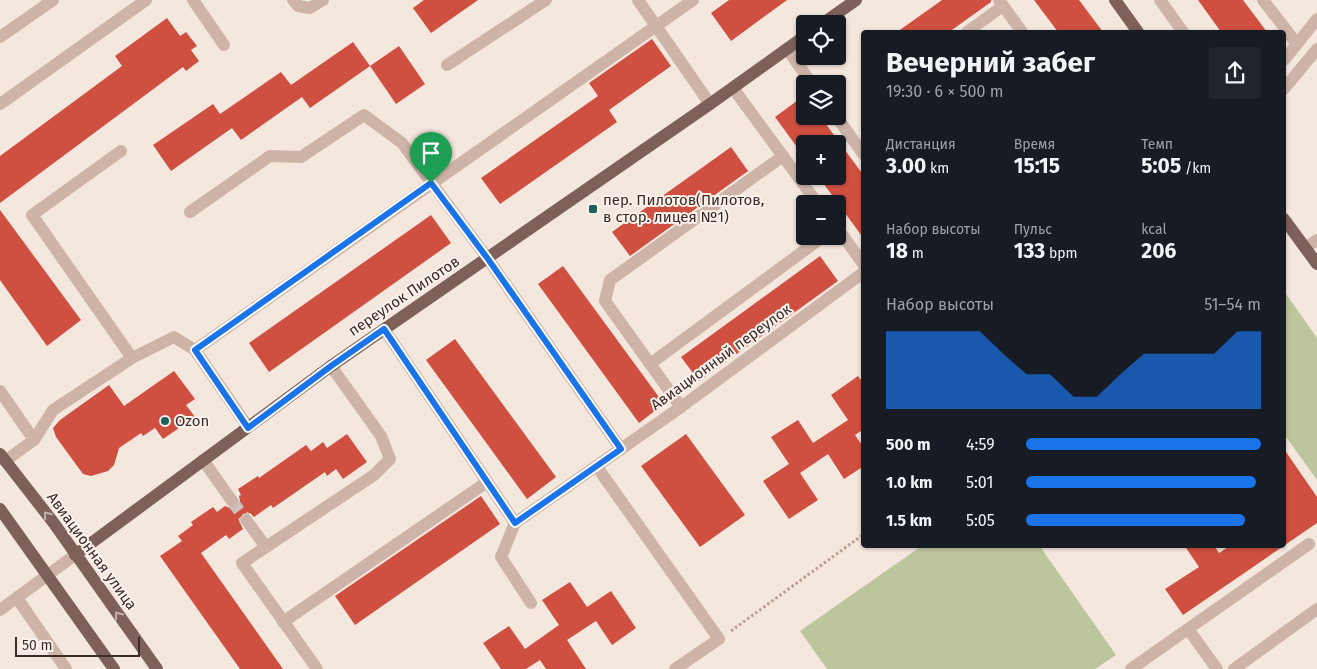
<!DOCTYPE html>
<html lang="ru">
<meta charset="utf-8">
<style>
body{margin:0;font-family:"Fira Sans",sans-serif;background:#20242c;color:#f1f3f6;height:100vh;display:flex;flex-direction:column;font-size:19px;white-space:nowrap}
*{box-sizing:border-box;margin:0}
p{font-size:16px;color:#9ea1a6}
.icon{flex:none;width:28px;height:28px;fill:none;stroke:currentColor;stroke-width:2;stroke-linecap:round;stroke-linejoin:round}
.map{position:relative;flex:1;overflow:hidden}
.details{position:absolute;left:861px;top:30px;width:425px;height:518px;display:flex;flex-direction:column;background:#171b24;border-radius:5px;box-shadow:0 1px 4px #0004}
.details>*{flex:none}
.fabs{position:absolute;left:796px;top:15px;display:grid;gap:10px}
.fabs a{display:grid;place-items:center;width:50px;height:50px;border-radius:5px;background:#171b24;box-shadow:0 1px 4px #0004;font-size:25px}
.scale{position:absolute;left:15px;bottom:12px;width:125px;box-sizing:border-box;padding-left:5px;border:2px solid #3a2c29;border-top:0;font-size:14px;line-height:18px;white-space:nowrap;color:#3a2c29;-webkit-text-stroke:4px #fbf2eb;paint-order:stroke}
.pin{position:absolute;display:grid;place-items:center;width:42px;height:42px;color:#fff;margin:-51px -21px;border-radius:50% 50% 50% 0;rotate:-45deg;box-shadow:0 0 5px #0007}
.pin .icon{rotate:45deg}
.round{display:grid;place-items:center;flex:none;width:52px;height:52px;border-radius:5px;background:#20242c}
.headline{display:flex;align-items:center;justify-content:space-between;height:85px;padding:0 25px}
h1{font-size:28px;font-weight:700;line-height:38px}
.stats{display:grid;grid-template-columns:repeat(3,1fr);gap:8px;height:85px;padding:5px 25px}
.stats div{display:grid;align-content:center}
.stats b{font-size:21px;font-weight:700}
.stats small{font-size:14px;font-weight:400}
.stats p{font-size:14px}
.chart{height:140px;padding:10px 25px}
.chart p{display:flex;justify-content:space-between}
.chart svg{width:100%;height:90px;margin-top:5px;fill:#1a73e8;opacity:.7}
ul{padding:0 25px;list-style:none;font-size:16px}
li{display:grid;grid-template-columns:80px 60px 1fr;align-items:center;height:38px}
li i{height:12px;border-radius:6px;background:#1a73e8}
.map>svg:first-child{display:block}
.green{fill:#bdc59c}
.building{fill:#cf5041}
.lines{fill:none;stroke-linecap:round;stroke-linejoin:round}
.minor-tunnel{stroke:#cfc2ba;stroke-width:12;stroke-dasharray:12 6;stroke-linecap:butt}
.path{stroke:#ba9e92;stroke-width:3;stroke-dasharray:2.5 2.5;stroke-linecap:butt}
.minor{stroke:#ceb4a8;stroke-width:12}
.major{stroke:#7d6059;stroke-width:12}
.oneway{stroke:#c2b0a9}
.route-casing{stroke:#fff;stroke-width:10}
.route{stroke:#1a73e8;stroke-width:6}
.poi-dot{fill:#1b605b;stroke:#fbf2eb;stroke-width:2}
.labels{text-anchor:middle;stroke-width:4;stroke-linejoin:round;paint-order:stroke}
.poi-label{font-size:15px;fill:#3a2c29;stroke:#fbf2eb;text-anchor:start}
.street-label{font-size:15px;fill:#3a2c29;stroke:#fbf2eb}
</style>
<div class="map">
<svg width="1317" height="669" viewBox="0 0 1317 669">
<rect width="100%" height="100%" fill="#f4e7de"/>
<g class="green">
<path d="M1284,291l33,47v142l-33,-46z"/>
<path d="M923,545h116l77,110 -21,14h-268l-27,-38z"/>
</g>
<g class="building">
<path d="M424,0h54l-47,33 -18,-25z"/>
<path d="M729,0h58l-56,41 -20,-28z"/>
<path d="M942,0h49v2l-42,30h-52z"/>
<path d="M1034,0h45l24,32h-45z"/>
<path d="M1198,0h45l24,32h-46z"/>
<path d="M167,18l13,18 6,-4 11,14 -6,4 8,11 -13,10 -3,-4 -183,136v-47l122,-90 -7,-10z"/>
<path d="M652,39l19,27 -62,44 8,12 -117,82 -19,-26 117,-82 -9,-13z"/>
<path d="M353,42l17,24 -60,42 -8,-11 -61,43 -9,-12 -61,43 -18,-26 60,-41 7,10 61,-42 10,13z"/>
<path d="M399,46l26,38 -29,20 -26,-38z"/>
<path d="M805,95v21h15l44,60v63l-46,-63h20v-32h-33v14l-30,-41z"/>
<path d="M731,147l17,24 -118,85 -18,-24z"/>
<path d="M0,210l81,110 -34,26 -47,-66z"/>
<path d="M431,215l20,28 -182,129 -20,-29z"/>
<path d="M820,256l18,25 -139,100 -18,-24z"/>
<path d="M563,266l101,138 -25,19 -101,-139z"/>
<path d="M455,339l101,138 -29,22 -101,-139z"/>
<path d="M174,371l21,28 -9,6 9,12 -32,22 -8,-11 -12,8 -2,-3 -22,15 -5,17 -6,6 -17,5 -8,-2 -27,-37 -3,-9 7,-8 49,-35 15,21z"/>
<path d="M858,376l6,8v45l-9,6 9,13v18l-20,13 -16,-25 -28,19 18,27 -29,19 -26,-38 26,-17 -18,-27 27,-17 15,23 35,-23 -17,-25z"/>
<path d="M347,434l20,28 -24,17 -7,-10 -9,7 -2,-4 -52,36 -2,-3 -17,12 -4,-4 -7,1 -4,7 4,8 -14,10 -3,-4 -25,18 82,116h-43l-80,-113 22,-15 -4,-5 15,-11 -2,-3 22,-15 4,5 8,-6 7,3 5,-2 3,-6 -1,-5 2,-1 -3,-6 20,-13 1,2 47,-33 5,6 12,-9 4,6z"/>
<path d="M686,434l59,81 -45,32 -59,-81z"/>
<path d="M1284,449l33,48v26l-134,92 -18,-26 34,-22 -15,-22h30l5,8 12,-8h53z"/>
<path d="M481,496l19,28 -145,101 -20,-29z"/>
<path d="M570,582l17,25 24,-16 25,37 -24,17 -16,-24 -29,19 19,29h-40l-6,-9 -14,9h-25l-18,-26 26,-17 16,23 34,-24 -17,-25z"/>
</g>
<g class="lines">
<path class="minor-tunnel" d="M232,501l15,20"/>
<path class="path" d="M731,631l133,-97"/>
<g class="minor">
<path d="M193,0l31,45"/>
<path d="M293,0l5,6 12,2 13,-8"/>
<path d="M638,0l72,104"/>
<path d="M999,0l23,32"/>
<path d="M1160,0l23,32"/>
<path d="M1263,0l34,44 -13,16"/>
<path d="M967,32l36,-26"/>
<path d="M0,37l53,-37"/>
<path d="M1297,44l20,-25"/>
<path d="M787,49l25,35"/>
<path d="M447,65l99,-65"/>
<path d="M733,88l85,116"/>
<path d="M1284,89l33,-40"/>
<path d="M0,104l146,-104"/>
<path d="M836,116l28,39"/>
<path d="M121,151l-89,64 100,143 42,-21 21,13 53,77"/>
<path d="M190,212l80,-56 31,1 63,-42 38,28 86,116 133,190"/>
<path d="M838,229l26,36"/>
<path d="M1305,248l12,-8"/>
<path d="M384,329l131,194 166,-116 183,-135"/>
<path d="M195,350l498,-350"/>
<path d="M650,364l174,-128"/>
<path d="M0,391l34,49 -29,21"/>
<path d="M681,407l-76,-106 5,-21 173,-124"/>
<path d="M34,440l19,-30 79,-52"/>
<path d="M203,460l29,41"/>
<path d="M597,467l122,172 -44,30"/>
<path d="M247,521l19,26"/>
<path d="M515,523l-14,34 30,46"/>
<path d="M17,598l49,71"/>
<path d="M0,610l75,-55"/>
<path d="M283,622l204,-140"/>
<path d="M1188,629l29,40"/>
<path d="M317,669l-75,-106 132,-88 16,-16 -9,-23 -50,-70"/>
<path d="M1131,669l178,-125"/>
<path d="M1234,669l83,-60"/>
</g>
<g class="major">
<path d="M1115,0l23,32"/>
<path d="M822,24l34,-24"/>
<path d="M1284,219l33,45"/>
<path d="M0,454l53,68 104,147"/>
<path d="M0,509l114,160"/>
<path d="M75,555l256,-189 379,-262 95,-68"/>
</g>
</g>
<defs><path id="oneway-chevron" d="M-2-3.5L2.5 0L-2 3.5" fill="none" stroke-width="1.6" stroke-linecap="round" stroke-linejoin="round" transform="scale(1.25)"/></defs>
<g class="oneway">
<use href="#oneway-chevron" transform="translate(47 515) rotate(-128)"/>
<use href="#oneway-chevron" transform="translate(118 615) rotate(-126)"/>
</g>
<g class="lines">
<defs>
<path id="route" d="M431,183l57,76 133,190 -106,74 -131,-194 -53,37 -83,62 -53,-78z"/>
</defs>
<use href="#route" class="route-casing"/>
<use href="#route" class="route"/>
</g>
<g class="poi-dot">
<rect x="588" y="204" width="10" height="10" rx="2.5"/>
<circle cx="165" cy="421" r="5"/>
</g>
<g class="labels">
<g class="poi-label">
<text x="603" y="205">пер. Пилотов(Пилотов,<tspan x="603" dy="17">в стор. лицея №1)</tspan></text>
<text x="175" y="426">Ozon</text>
</g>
<g class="street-label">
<text transform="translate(404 296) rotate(-34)" y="5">переулок Пилотов</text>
<text transform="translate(721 357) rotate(-36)" y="5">Авиационный переулок</text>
<text transform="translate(92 551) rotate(54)" y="5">Авиационная улица</text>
</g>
</g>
</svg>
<div class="fabs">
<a><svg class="icon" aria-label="locate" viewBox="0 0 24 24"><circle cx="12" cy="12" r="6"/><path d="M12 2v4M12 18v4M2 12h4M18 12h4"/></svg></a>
<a><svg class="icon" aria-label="layers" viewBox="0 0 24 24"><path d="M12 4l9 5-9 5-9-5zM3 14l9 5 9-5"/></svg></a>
<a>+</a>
<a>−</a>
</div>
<div class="scale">50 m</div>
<div class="pin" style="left:431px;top:183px;background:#1e9e55"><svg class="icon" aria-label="arrive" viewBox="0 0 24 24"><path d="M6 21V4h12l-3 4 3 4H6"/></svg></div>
<section class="details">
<div class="headline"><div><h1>Вечерний забег</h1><p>19:30 · 6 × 500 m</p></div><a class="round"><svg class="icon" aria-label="share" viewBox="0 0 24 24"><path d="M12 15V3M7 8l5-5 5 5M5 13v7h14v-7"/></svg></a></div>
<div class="stats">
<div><p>Дистанция</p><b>3.00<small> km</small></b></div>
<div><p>Время</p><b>15:15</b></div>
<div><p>Темп</p><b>5:05<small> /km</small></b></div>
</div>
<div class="stats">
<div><p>Набор высоты</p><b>18<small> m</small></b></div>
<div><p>Пульс</p><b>133<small> bpm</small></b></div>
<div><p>kcal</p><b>206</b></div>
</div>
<div class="chart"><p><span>Набор высоты</span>51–54 m</p>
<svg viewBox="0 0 160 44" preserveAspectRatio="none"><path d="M0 44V6L10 6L20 6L30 6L40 6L50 17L60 27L70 27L80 38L90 38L100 27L110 17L120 17L130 17L140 17L150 6L160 6V44z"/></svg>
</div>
<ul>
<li><b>500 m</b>4:59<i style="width:100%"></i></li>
<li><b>1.0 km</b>5:01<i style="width:98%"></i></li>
<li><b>1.5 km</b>5:05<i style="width:93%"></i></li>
</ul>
</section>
</div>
